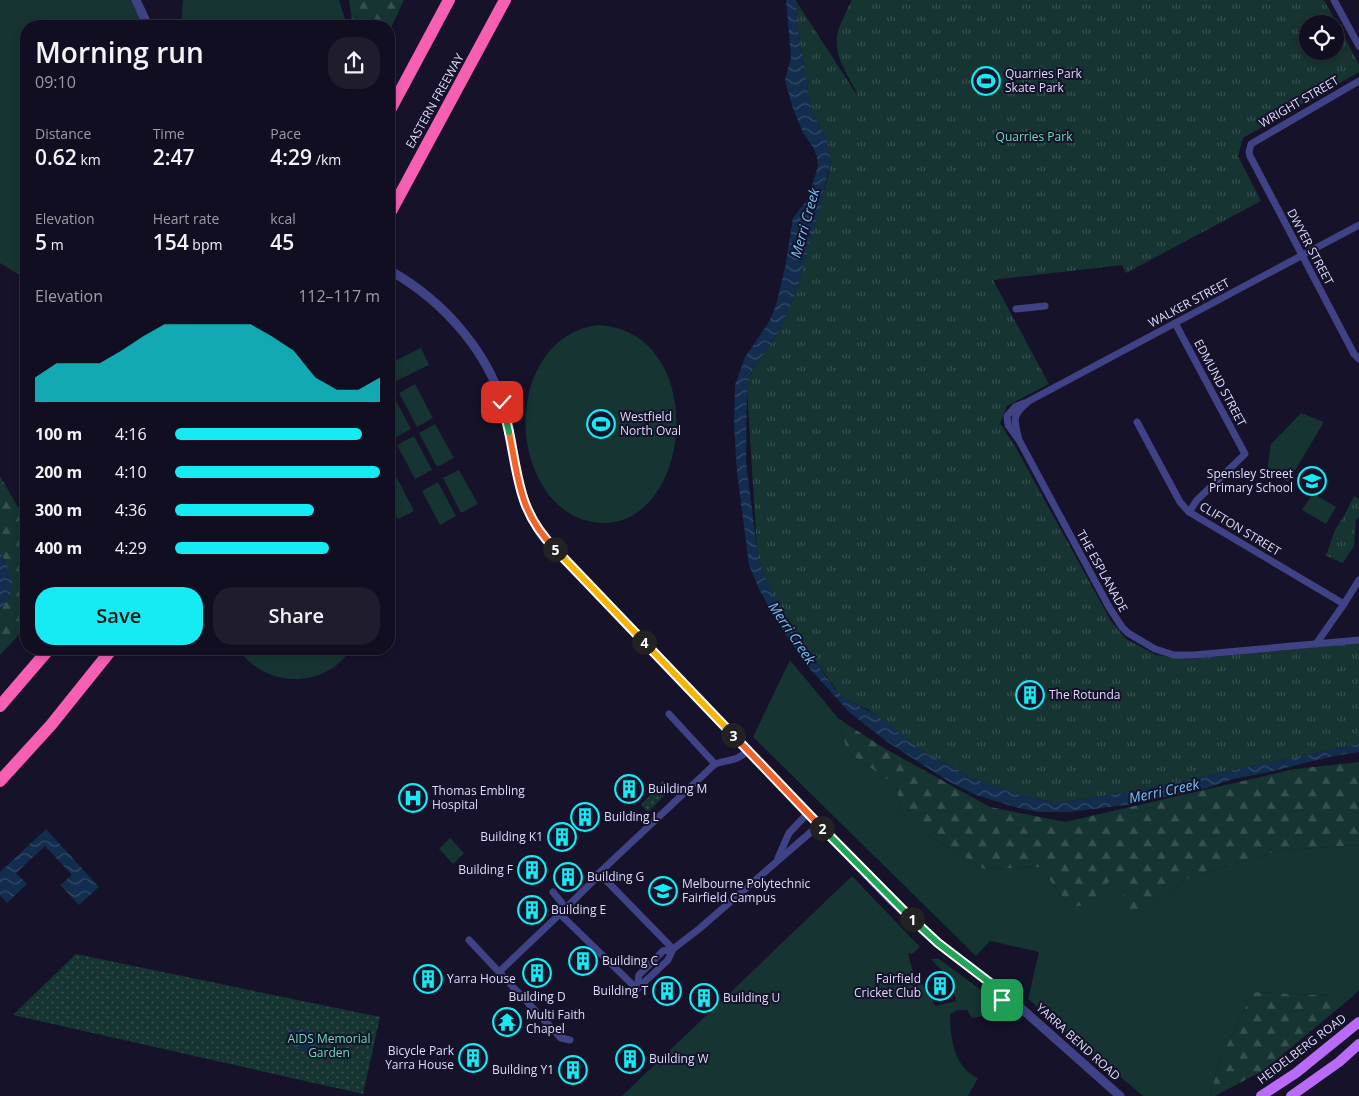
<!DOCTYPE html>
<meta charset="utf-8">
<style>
body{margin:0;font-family:"Open Sans",sans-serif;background:#1e1c2d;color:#f1f3f6;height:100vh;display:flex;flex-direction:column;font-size:19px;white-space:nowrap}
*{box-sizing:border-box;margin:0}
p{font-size:16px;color:#9c9ca5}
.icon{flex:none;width:28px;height:28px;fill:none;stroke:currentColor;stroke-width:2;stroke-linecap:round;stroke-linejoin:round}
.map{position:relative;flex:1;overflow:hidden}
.sheet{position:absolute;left:20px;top:20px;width:375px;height:635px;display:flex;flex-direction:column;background:#100e20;border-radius:20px;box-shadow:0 2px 8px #0003,0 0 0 1px #302e3e}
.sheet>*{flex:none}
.buttons{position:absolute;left:1299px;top:15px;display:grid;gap:10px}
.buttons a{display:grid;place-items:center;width:45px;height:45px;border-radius:50%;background:#100e20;box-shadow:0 2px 8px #0003,0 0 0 1px #302e3e;font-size:25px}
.pin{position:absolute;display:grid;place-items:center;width:42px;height:42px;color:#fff;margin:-21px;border-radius:10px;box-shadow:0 2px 8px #0006}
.km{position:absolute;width:25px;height:25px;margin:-12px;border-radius:50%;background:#222;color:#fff;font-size:14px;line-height:25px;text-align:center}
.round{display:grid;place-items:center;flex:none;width:52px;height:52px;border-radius:20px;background:#1e1c2d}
.summary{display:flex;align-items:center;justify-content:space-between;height:85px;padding:0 15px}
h1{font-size:28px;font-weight:600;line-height:38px}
.stats{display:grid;grid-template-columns:repeat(3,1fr);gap:8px;height:85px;padding:5px 15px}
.stats div{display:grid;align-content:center}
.stats b{font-size:21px;font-weight:600}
.stats small{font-size:14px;font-weight:400}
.stats p{font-size:14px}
.chart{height:140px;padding:10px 15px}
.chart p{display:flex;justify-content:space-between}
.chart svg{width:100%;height:90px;margin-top:5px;fill:#14ebf2;opacity:.7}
.button{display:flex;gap:10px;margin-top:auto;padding:10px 15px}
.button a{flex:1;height:58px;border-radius:20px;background:#14ebf2;color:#111;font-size:20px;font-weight:600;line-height:58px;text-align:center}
.button a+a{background:#1e1c2d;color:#f1f3f6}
ul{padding:0 15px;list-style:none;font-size:16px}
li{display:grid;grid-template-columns:80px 60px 1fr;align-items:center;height:38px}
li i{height:12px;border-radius:6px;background:#14ebf2}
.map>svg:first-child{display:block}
.grass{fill:#163431}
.forest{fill:url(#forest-firs)}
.park{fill:url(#park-tufts);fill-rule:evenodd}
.garden{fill:url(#garden-dots)}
.water{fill:url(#water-waves)}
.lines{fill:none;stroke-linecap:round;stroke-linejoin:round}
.minor{stroke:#404286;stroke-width:7}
.tertiary{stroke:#404286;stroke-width:9}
.primary{stroke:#b96bf7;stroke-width:10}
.motorway{stroke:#f65fb2;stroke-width:12}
.split-1-casing{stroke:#fff;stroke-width:10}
.split-2-casing{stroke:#fff;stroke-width:10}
.split-3-casing{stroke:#fff;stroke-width:10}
.split-4-casing{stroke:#fff;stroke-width:10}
.split-5-casing{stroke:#fff;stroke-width:10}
.split-6-casing{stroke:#fff;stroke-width:10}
.split-7-casing{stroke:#fff;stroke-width:10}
.split-1{stroke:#22a559;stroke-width:6}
.split-2{stroke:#22a559;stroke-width:6}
.split-3{stroke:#f0652b;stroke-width:6}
.split-4{stroke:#f5b400;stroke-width:6}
.split-5{stroke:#f5b400;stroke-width:6}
.split-6{stroke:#f0652b;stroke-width:6}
.split-7{stroke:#22a559;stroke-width:6}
.labels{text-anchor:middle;stroke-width:4;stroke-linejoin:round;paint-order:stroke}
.poi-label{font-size:12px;fill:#dfddfd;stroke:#15122a;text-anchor:start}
.street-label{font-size:12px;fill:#dfddfd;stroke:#15122a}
.park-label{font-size:12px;fill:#6cdbb8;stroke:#15122a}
.water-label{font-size:14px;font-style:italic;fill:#71c2f7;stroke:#15122a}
</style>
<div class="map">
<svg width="1359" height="1096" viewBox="0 0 1359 1096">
<defs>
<pattern id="forest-firs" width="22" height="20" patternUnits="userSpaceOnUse" patternTransform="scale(1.25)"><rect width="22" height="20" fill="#163431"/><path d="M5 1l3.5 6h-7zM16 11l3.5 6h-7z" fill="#375150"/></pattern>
<pattern id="park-tufts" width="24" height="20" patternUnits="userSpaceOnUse" patternTransform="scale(1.25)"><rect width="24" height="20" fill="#163431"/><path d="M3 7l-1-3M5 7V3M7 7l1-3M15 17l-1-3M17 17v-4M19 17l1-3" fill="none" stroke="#375150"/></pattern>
<pattern id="garden-dots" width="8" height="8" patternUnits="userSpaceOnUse" patternTransform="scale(1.25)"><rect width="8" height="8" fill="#163431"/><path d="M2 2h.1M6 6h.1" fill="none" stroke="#375150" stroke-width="1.8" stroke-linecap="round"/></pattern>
<pattern id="water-waves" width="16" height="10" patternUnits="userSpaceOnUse" patternTransform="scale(1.25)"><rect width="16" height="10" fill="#122d4e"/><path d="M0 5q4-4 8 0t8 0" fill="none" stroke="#344b68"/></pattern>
</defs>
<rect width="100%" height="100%" fill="#15122a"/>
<g class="grass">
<path d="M0,0h136l12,26h-122v253l-26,-16z"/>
<path d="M183,0h156l8,26h-166z"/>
<path d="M599,325c117,8 92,220 -11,196 -26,-6 -45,-29 -54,-53 -22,-54 -1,-136 65,-143z"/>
<path d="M421,348l8,17 -35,17 -5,-10v-8z"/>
<path d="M415,384l18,34 -16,9 -18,-34z"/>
<path d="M393,395l18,34 -16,9 -6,-11v-29z"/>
<path d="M1301,413l23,9 -36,60 -21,-11 4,-27z"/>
<path d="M435,424l19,34 -17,9 -18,-34z"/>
<path d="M414,436l18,34 -17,9 -18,-34z"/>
<path d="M459,470l19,34 -17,9 -18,-35z"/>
<path d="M396,476l18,35 -16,8 -9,-17v-22z"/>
<path d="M438,482l18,34 -16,9 -18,-34z"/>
<path d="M1313,493l23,14 -10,17 -24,-14z"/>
<path d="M238,649h113c-26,41 -86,39 -113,0z"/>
<path d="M790,660l49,59 8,33 49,33 5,27 29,24 54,33 56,-2 30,40 42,-32 12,7 21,26 47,-32 90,-26 77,-5v145l-7,7 -99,-5 -34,70 -9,34h-67l-115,-97 11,-47 -49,-11 -14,15 -223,-219z"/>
<path d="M450,838l14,15 -11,11 -14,-15z"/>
<path d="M852,876l68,71 -8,7 -4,-1 5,19 17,22 5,12 21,-5 -5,-20 -20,-22h8l53,39 -3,4 -5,14 -12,2 -5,-8h-9l-8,4c0,23 4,54 28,64l-10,18h-346z"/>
</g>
<g class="forest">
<path d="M349,0h55l-15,32v-6h-36z"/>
<path d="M0,476l26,45v106l-26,28z"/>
<path d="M839,719l45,29 106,59 75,15 230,-53 64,-7v83l-77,5 -90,26 -47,32 -22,3v-29l-11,-7 -14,29 -28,3 -30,-40 -56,2 -54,-33 -29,-24 -5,-27 -49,-33z"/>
<path d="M1253,992l99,5 -88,73 -49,26h-5l9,-34z"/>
</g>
<g class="park">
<path d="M852,0h472l35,64v8l-116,66 -5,18 23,45 -135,72 -4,-8 -129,15 56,104 -42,22 -7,17 16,25 95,173 15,18 30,16 35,4 168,-16v101l-236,49 -55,8h-20l-25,-5 -46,-16 -52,-27 -56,-43 -22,-10 -6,-4 -44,-61 -18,-28 -10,-20 -8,-21 -4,-17 -10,-159 4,-17 28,-42 16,-36 33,-119 3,-16 -4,-20 -15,-28 -2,-11 -12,-71 -2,-29 63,97c-8,-20 -25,-38 -22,-62 2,-12 10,-25 15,-36zM1308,24h27v27h-27z"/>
<path d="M1354,496l5,3v18l-3,2 -2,27 -11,17 -17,-7 9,-26 10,-16z"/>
</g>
<g class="garden">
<path d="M663,781l8,8 -23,23 -7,-7z"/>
<path d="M76,954l304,63 -17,77 -350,-79z"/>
</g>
<g class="water">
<path d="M786,0h10l2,30 12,71 2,11 15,28 4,20 -14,58 -22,77 -16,36 -28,42 -4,17 -1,72 11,87 4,17 8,21 28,48 38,54 12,11 28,14 50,39 31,16 21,11 46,16 25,5h20l55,-8 236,-49v8l-25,4 -69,17 -32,6 -26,9 -74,16 -63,8h-32l-23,-5 -39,-12 -28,-14 -62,-40 -37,-29 -37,-41 -24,-32 -19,-32 -10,-18 -10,-24 -12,-93 -3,-48 1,-39 10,-28 24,-35 7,-17 9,-37 8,-50 15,-19 10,-33 -1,-9 -4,-10 -10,-14 -11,-27 -7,-26 6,-23z"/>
<path d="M0,551c13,24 19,37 0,60z"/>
<path d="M46,829l53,58 -20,18 -19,-20 12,-10 -27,-29 -29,27 11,11 -20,19 -7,-8v-23z"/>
<path d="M287,1029h15l14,4c13,28 -35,19 -29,-4z"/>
</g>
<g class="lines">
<g class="minor">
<path d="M1334,0l25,46"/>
<path d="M1359,81l-108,63 -2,8 1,4 104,198 5,5"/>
<path d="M1359,225l-330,176c-18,15 -15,18 -10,39l90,167 13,20 6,6 27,16 19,6h20l165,-15"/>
<path d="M1016,309l29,-3"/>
<path d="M1175,323l70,131 -48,46 -8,12"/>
<path d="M1137,422l43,80 9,10 155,92"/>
<path d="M1018,439l-10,-14 -1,-9 8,-9 9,-4"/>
<path d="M1316,644l28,-40 15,-24"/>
<path d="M669,714l46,50"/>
<path d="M778,858l11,-25 19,-20"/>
<path d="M599,873l74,76"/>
<path d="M564,910l29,-29 6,-8 116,-109c16,-6 18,-1 33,-13"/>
<path d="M560,914l77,75"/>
<path d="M469,940l92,98 9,2"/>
<path d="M499,972l65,-62 -2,-7 -9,-11"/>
<path d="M637,989l31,-29 5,-11 26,-20 120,-104"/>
<path d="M637,989l2,-14 24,-24 10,-2"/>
<path d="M997,1006l9,-11"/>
</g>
<g class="tertiary">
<path d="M136,0l12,26"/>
<path d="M389,270c57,32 105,87 119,153 9,43 8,78 36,115l346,361 48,44 75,58 107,95"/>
</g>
<g class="primary">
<path d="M1261,1096l35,-23 63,-51"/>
<path d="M1291,1096l48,-34 20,-18"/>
</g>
<g class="motorway">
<path d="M389,112l60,-112"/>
<path d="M389,215l116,-215"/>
<path d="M0,706l49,-57"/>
<path d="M0,781l51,-56 61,-76"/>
</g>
</g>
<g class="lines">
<defs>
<path id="split-1" d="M912,919l26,24 68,52 -4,5"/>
<path id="split-2" d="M822,828l90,91"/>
<path id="split-3" d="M733,735l89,93"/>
<path id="split-4" d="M644,642l89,93"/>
<path id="split-5" d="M555,549l89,93"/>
<path id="split-6" d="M509,432c10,49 10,80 46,117"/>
<path id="split-7" d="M502,402l7,30"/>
</defs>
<use href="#split-1" class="split-1-casing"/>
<use href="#split-2" class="split-2-casing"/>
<use href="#split-3" class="split-3-casing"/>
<use href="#split-4" class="split-4-casing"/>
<use href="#split-5" class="split-5-casing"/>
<use href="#split-6" class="split-6-casing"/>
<use href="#split-7" class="split-7-casing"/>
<use href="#split-1" class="split-1"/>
<use href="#split-2" class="split-2"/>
<use href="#split-3" class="split-3"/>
<use href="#split-4" class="split-4"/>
<use href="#split-5" class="split-5"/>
<use href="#split-6" class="split-6"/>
<use href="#split-7" class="split-7"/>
</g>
<defs>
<symbol id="stadium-ring" viewBox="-11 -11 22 22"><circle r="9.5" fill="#15122a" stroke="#14ebf2" stroke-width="1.5"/><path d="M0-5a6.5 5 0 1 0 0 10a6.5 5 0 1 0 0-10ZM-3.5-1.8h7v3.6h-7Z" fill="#14ebf2"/></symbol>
<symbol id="school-ring" viewBox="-11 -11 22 22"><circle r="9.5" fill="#15122a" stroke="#14ebf2" stroke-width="1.5"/><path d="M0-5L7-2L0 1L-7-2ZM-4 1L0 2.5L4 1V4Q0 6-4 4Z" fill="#14ebf2"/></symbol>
<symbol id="building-ring" viewBox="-11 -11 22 22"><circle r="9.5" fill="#15122a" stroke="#14ebf2" stroke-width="1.5"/><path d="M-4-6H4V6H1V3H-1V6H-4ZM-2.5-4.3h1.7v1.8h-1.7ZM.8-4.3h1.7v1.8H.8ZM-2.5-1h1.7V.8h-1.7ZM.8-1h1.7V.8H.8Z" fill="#14ebf2"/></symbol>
<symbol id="hospital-ring" viewBox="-11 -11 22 22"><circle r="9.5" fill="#15122a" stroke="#14ebf2" stroke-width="1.5"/><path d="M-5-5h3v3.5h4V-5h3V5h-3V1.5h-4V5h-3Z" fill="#14ebf2"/></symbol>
<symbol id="university-ring" viewBox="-11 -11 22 22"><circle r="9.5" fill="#15122a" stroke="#14ebf2" stroke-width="1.5"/><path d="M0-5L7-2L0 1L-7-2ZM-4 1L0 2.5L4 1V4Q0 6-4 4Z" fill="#14ebf2"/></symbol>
<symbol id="temple-ring" viewBox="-11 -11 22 22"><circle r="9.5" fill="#15122a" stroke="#14ebf2" stroke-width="1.5"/><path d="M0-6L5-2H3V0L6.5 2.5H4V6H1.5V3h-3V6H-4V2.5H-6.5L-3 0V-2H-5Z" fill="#14ebf2"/></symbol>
</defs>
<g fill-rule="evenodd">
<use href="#stadium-ring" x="970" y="65" width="32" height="32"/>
<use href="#stadium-ring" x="585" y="408" width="32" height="32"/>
<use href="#school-ring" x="1296" y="465" width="32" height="32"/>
<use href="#building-ring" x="1014" y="679" width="32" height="32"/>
<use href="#building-ring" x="613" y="773" width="32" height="32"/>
<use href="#hospital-ring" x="397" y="782" width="32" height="32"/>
<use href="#building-ring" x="569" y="801" width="32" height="32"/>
<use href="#building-ring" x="546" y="821" width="32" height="32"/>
<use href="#building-ring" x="516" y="854" width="32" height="32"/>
<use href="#building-ring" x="552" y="861" width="32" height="32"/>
<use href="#university-ring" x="647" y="875" width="32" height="32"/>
<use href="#building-ring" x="516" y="894" width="32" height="32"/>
<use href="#building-ring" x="567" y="945" width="32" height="32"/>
<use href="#building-ring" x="521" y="957" width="32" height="32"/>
<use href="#building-ring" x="412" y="963" width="32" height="32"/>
<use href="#building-ring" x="924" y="970" width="32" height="32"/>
<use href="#building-ring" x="651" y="975" width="32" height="32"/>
<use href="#building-ring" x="688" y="982" width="32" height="32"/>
<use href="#temple-ring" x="491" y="1006" width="32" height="32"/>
<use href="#building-ring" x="457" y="1042" width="32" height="32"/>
<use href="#building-ring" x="614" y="1043" width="32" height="32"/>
<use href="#building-ring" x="557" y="1054" width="32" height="32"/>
</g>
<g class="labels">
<g class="poi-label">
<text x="1005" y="78">Quarries Park<tspan x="1005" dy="14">Skate Park</tspan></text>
<text x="620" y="421">Westfield<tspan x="620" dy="14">North Oval</tspan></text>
<text x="1293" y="478" text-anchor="end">Spensley Street<tspan x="1293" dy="14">Primary School</tspan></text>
<text x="1049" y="699">The Rotunda</text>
<text x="648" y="793">Building M</text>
<text x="432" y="795">Thomas Embling<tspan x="432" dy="14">Hospital</tspan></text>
<text x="604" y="821">Building L</text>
<text x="543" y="841" text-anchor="end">Building K1</text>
<text x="513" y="874" text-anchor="end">Building F</text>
<text x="587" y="881">Building G</text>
<text x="682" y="888">Melbourne Polytechnic<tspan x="682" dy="14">Fairfield Campus</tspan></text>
<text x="551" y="914">Building E</text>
<text x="602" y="965">Building C</text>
<text x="447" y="983">Yarra House</text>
<text x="921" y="983" text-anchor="end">Fairfield<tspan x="921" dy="14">Cricket Club</tspan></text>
<text x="648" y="995" text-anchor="end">Building T</text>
<text x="537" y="1001" text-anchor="middle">Building D</text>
<text x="723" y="1002">Building U</text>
<text x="526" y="1019">Multi Faith<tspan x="526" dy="14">Chapel</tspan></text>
<text x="454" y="1055" text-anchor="end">Bicycle Park<tspan x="454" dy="14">Yarra House</tspan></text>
<text x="649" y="1063">Building W</text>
<text x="554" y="1074" text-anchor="end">Building Y1</text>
</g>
<g class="street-label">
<text transform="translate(435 101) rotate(-61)" y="4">EASTERN FREEWAY</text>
<text transform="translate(1299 102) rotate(-30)" y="4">WRIGHT STREET</text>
<text transform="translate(1310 247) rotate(62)" y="4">DWYER STREET</text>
<text transform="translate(1189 303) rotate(-28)" y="4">WALKER STREET</text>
<text transform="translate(1220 383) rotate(62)" y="4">EDMUND STREET</text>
<text transform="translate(1240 529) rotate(31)" y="4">CLIFTON STREET</text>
<text transform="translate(1102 571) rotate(61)" y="4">THE ESPLANADE</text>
<text transform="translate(1078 1042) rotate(42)" y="4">YARRA BEND ROAD</text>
<text transform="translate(1302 1049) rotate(-37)" y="4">HEIDELBERG ROAD</text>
</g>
<g class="park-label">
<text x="1034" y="141">Quarries Park</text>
<text x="329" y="1043">AIDS Memorial<tspan x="329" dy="14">Garden</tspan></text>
</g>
<g class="water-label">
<text transform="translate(805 223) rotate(-74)" y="5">Merri Creek</text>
<text transform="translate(792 633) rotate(56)" y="5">Merri Creek</text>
<text transform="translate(1164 791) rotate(-12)" y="5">Merri Creek</text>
</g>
</g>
</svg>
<div class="buttons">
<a><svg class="icon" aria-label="locate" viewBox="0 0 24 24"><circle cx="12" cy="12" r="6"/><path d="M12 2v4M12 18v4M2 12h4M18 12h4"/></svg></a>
</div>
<div class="pin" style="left:1002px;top:1000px;background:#1e9e55"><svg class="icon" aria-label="arrive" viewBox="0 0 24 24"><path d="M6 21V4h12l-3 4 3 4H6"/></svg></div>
<div class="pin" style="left:502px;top:402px;background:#d93025"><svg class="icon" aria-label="check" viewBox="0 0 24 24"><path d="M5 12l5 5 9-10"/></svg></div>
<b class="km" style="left:912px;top:919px">1</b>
<b class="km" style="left:822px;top:828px">2</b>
<b class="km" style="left:733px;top:735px">3</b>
<b class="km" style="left:644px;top:642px">4</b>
<b class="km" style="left:555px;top:549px">5</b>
<section class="sheet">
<div class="summary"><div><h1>Morning run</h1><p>09:10</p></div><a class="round"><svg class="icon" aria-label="share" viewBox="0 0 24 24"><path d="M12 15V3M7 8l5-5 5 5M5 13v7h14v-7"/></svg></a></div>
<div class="stats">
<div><p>Distance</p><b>0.62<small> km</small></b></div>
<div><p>Time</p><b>2:47</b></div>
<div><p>Pace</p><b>4:29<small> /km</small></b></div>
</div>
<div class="stats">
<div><p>Elevation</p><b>5<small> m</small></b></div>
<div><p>Heart rate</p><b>154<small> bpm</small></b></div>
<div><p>kcal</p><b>45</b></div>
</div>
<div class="chart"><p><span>Elevation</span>112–117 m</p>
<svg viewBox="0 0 160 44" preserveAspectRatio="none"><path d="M0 44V32L10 25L20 25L30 25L40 19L50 12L60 6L70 6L80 6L90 6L100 6L110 12L120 19L130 32L140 38L150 38L160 32V44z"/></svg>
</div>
<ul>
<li><b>100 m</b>4:16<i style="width:91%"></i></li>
<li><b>200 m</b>4:10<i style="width:100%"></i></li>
<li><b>300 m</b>4:36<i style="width:68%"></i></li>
<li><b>400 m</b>4:29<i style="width:75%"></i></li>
</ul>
<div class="button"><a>Save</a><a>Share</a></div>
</section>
</div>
